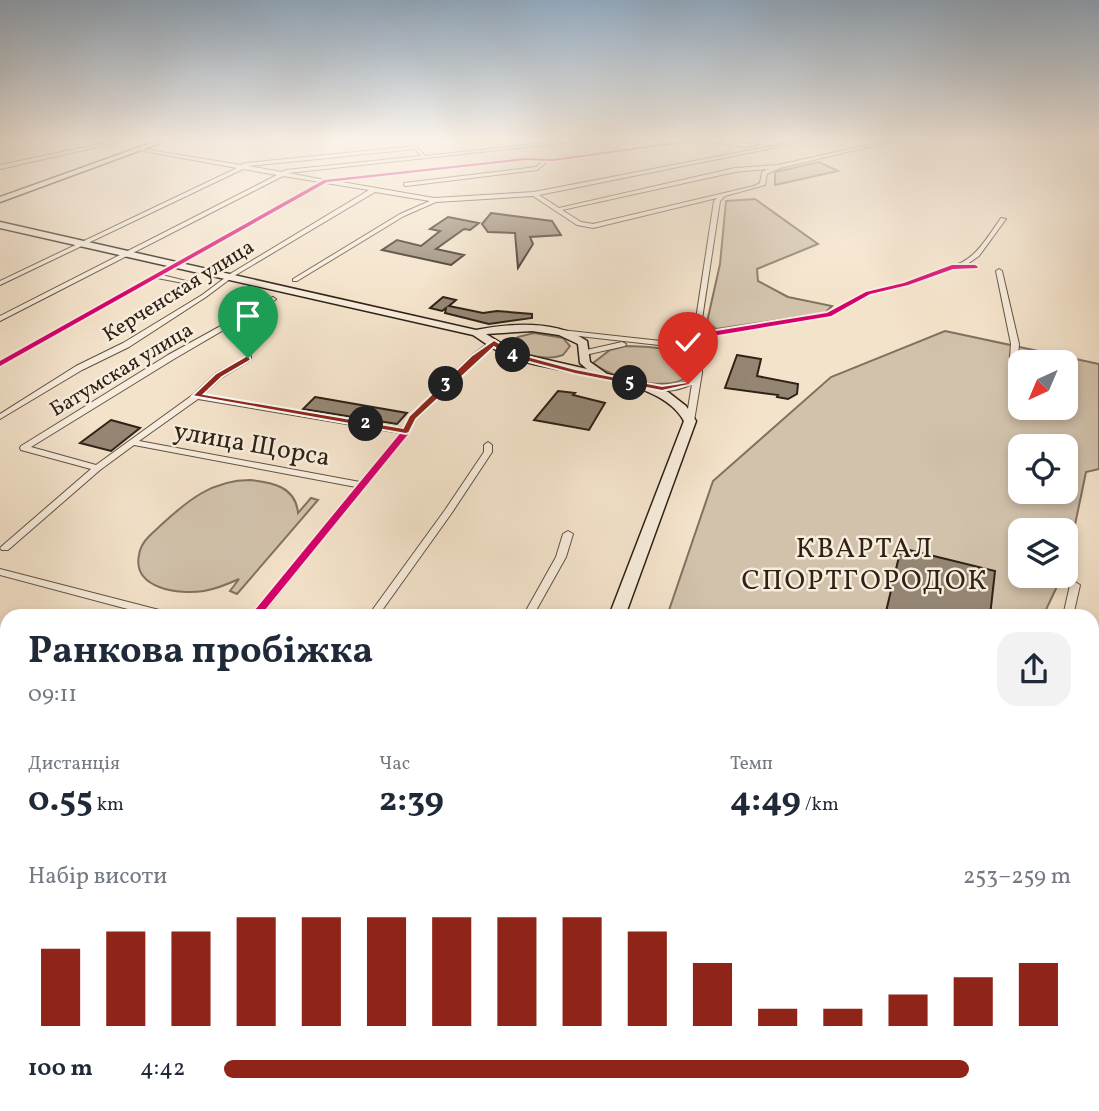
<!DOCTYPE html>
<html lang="uk">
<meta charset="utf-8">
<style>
body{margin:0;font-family:Vollkorn,serif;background:#f2f2f3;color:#1f2937;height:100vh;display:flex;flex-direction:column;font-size:26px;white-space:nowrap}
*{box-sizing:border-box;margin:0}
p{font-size:23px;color:#747a83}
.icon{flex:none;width:38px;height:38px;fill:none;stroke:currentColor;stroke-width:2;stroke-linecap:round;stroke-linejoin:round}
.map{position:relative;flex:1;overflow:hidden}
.drawer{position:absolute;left:0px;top:609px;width:1099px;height:502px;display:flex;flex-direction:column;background:#fff;border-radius:21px 21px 0 0;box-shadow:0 4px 10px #0003}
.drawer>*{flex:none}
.needle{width:46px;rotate:224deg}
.fabs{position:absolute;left:1008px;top:350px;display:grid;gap:14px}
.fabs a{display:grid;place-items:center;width:70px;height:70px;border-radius:14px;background:#fff;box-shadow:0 4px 10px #0003;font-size:35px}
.pin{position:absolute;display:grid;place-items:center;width:60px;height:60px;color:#fff;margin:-72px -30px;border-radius:50% 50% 50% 0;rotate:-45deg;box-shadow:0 0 7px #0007}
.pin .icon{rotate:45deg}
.km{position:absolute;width:35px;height:35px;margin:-18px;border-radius:50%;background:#222;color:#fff;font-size:19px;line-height:35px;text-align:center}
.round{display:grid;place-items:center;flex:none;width:74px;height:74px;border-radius:21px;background:#f2f2f3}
.summary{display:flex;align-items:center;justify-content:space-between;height:119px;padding:0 28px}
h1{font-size:38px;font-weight:700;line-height:52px}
.metrics{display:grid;grid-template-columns:repeat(3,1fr);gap:10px;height:119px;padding:7px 28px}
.metrics div{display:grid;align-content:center}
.metrics b{font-size:35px;font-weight:700}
.metrics small{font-size:19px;font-weight:400}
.metrics p{font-size:19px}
.chart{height:196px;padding:14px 28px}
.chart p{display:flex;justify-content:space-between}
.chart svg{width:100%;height:126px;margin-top:7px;stroke:#8f2418;stroke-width:6}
ul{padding:0 28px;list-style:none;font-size:23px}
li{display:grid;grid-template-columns:112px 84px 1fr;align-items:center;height:52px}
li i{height:18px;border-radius:9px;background:#8f2418}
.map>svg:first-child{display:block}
.green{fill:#d2c2ac;stroke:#807261;stroke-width:2;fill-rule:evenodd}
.building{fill:#958674;stroke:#2e2116;stroke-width:2}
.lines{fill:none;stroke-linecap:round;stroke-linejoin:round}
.street-casing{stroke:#605243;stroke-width:2}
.secondary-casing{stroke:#2e2116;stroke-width:3}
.street{fill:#f8eddd;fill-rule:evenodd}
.secondary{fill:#f8eddd;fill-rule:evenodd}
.cycleway-casing{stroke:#f8eddd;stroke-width:4}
.cycleway{fill:#d6006c;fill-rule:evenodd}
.route{fill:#8f2418;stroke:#fff;stroke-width:2}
.labels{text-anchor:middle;stroke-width:5;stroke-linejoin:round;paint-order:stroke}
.far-street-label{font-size:21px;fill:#2e2116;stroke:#f8eddd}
.street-label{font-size:26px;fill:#2e2116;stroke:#f8eddd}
.neighbourhood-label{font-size:28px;letter-spacing:2px;fill:#2e2116;stroke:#f8eddd}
</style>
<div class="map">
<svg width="1099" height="1111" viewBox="0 0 1099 1111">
<rect width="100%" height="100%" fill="#f4e3cb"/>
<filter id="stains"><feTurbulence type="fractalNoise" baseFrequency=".00286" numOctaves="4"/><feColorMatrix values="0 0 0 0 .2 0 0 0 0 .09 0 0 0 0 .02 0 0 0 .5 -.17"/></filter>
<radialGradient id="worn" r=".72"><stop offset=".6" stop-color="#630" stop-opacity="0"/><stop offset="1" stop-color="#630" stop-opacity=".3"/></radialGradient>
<g class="green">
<path d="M819,162l19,9 -63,14v-13z"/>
<path d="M755,199l63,45 -61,25 1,12 30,16 44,9 -7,7 -109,16 -9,-7 13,-58 6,-63z"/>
<path d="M945,331l154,33v105l-13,3 -20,96v-38h-46v46h42l-19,40h-376l46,-135 118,-104zM1020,362h46v46h-46zM1020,446h46v46h-46z"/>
<path d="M534,333l29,5 7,8 -7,9c-16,6 -38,1 -52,-9l7,-9z"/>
<path d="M625,346c25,1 64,-2 61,32 -21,13 -74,1 -93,-15l17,-13z"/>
<path d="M250,480c22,2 46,7 48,33l13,-15 7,2 -81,94 -7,-3 9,-12c-11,5 -23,10 -35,12 -24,4 -72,-2 -65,-36 2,-14 12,-20 22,-30 26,-24 51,-45 89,-45z"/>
<path d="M542,1104h78l12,7h-101z"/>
</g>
<g class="building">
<path d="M491,213l61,8 9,14 -31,2 3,7 -15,24 -3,-35 -27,-1 -6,-8z"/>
<path d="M448,217l31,6 -9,7 -6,-1 -28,20 28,6 -13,10 -69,-15 15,-10 24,6 19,-15 -10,-2z"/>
<path d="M443,297l13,3 -7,6 34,7 14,-2 35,3v4l-43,6 -44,-11 1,-5 -4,3 -12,-3z"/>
<path d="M737,355l24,4 -4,17 41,8 -1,10 -9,5 -11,-2 1,-2 -53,-7z"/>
<path d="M558,391l17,2 -2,2 32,8 -16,27 -55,-10z"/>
<path d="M315,397l92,16 -10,11 -94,-15z"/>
<path d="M111,420l29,8 -29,23 -31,-8z"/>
<path d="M901,548l94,23 -5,45h-105z"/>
</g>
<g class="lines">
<defs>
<g id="street">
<path d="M119,140h9l-128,29v-4z"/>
<path d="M573,140h16l-301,33 37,7 200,-23 28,1 138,-18h21l46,5 -13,2 -43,-6 -154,20 -11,9 -131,16 -2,-1v-2l132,-16 7,-6h-18l-189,20 98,17 100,-6 269,-52h9l-273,55 20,13 176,-40 43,-3 112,-25h8l-118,28 -13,6 -2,11 -40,11 -5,5 -18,118v14l125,-20 39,-21 38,-9 46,-17c24,-3 38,-30 51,-48l5,1 -27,37 -13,9 11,1v2l-24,1 -45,16 -38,9 -39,22 -129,21v36l-8,48 -4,2 -4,-2 6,-37c-14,7 -33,10 -47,3 17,-7 27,4 49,-10v-9l-7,-13 -19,-9 -107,-12 -4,-2 4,-2 109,12 15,-2 10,-5 1,-16 18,-118 3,-3 -124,30 -16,-3 -44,-29 -97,6 -32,14 -107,65h-4v-2l107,-65 30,-13 -55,-9 -141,84 -28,21 -77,50 -47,23 -82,49v-5l76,-48 47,-23 79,-48 28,-21 139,-84 -43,-7 -164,92 32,8v2l-37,-7 -157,88v-5l320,-179 -37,-6 -283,145v-5l277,-141 -34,-6 -243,116v-4l237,-113 -99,-18 -2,-2 105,17 5,-2 170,-17 9,10zM415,149l6,7 -135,14 -4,2 -34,-6zM768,169l-6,3 -2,11 -6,3 -161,38 -12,-2 -19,-12 173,-38zM695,341v15l-2,-4 -15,-7 12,-1z"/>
<path d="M999,269l3,2 17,73 -1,13 -4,2 -4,-2 1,-13 -15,-73z"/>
<path d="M273,297l3,2 -1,1 -101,59 -143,88 65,18 98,-71 21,-20 33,-18h3v4l-30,18 -18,17 200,33 6,-12 62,-60 20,-15h6l1,2 -21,17 -61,59 -7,14 -148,183h-11l106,-129 -222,-42 -34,25 -92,80h-6l-2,-2 2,-2 89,-77 -70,-19 -1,-2 1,-2 147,-91zM198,399l202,34 -40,49 -221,-41z"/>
<path d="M622,342l4,2 -1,2 -40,9 -4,-2 1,-2z"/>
<path d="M488,442l4,3v7l-41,62 -73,102h-10l77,-106 39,-58v-7z"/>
<path d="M568,531l5,3 -7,23 -33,59h-10l33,-59 7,-23z"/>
<path d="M0,569l167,43 4,1 1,3h-18l-154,-41z"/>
<path d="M1075,582l5,3 -7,31h-10l7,-31z"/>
<path d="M0,675l7,2v8l-7,-2z"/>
<path d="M7,774v13l-7,4v-13z"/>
<path d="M7,909v16l-7,4v-16z"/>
<path d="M0,1018l7,3v16l-7,-3z"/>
<path d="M7,1098v6h13l-3,7h-17l1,-6z"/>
<path d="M107,1104h16l-1,7h-16z"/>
<path d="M218,1104h16l-1,7h-16z"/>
<path d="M877,1104h16l-1,7h-16z"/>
<path d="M959,1104h67l3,1 2,6h-66l-4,-1z"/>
</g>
<g id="secondary">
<path d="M154,142l6,1 -160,59v-5z"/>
<path d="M0,222l476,108c36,-7 79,-10 111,11l3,21 17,12 46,11 15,7 18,14 10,15 -71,195h-16l75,-195c-24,-46 -128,-46 -174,-64 -13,-5 -26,-15 -37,-22l-473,-107zM532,331l27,4 19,9 2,19 7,6 -70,-16 -31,-19z"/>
<path d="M498,1104h31l-3,7h-31z"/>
<path d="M686,1104h31l3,7h-31z"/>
</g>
</defs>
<use href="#street" class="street-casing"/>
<use href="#secondary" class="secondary-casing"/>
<use href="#street" class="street"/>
<use href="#secondary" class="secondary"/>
<defs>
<g id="cycleway">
<path d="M692,140h12l-151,21 -28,-1 -198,22 -327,184v-5l324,-181 201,-22 28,1z"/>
<path d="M975,265l3,2 -1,1 -24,1 -45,16 -38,9 -39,22 -131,22c-10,5 -23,10 -33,6l3,-2 15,-2 13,-6 129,-21 39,-21 38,-9 48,-18z"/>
<path d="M494,341l3,2 -1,1 -20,15 -61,60 -6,14 -149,183h-10l153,-186 6,-14 63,-59z"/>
</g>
</defs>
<use href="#cycleway" class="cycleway-casing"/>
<use href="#cycleway" class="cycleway"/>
</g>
<linearGradient id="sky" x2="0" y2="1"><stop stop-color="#92acc4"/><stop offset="0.47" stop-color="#faf2e8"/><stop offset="1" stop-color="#faf2e8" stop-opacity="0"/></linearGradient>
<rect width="1099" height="296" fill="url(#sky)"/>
<path class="route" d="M494,340l22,13 59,16 87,17 26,-4 5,2 -31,7 -87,-17 -65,-17 -16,-10 -78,72 -7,14 -3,1 -214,-38 23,-22 33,-19 3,5 -29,17 -18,17 199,34 6,-12 62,-60z"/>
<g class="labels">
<g class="far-street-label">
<text transform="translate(178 290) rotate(-32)" y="7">Керченская улица</text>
<text transform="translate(121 369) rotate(-31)" y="7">Батумская улица</text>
</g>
<g class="street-label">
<text transform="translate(252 443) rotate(10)" y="9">улица Щорса</text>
</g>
<g class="neighbourhood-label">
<text x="865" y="557">КВАРТАЛ<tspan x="865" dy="32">СПОРТГОРОДОК</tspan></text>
</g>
</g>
<rect width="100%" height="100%" filter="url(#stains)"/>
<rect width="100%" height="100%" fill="url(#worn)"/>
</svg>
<div class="fabs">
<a><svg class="needle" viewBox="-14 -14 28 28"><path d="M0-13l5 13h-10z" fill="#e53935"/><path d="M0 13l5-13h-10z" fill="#747a83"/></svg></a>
<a><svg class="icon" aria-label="locate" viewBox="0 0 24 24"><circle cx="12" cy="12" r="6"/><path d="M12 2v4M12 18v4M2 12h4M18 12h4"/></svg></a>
<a><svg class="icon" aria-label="layers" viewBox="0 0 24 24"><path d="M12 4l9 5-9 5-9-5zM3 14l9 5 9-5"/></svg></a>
</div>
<div class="pin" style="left:248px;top:358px;background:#1e9e55"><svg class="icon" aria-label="arrive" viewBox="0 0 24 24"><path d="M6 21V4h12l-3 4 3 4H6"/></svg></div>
<div class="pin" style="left:688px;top:384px;background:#d93025"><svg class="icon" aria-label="check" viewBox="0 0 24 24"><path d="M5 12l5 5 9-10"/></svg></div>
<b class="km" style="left:366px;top:424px">2</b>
<b class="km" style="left:446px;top:384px">3</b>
<b class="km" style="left:513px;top:355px">4</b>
<b class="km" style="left:630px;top:383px">5</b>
<section class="drawer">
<div class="summary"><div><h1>Ранкова пробіжка</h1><p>09:11</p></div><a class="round"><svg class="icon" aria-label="share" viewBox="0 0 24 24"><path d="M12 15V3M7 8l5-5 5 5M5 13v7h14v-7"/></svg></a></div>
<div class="metrics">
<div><p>Дистанція</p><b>0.55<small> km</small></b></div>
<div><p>Час</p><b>2:39</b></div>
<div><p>Темп</p><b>4:49<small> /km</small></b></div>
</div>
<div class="chart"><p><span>Набір висоти</span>253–259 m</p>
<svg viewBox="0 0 160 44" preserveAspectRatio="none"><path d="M5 44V17M15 44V11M25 44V11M35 44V6M45 44V6M55 44V6M65 44V6M75 44V6M85 44V6M95 44V11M105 44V22M115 44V38M125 44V38M135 44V33M145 44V27M155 44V22"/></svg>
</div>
<ul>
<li><b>100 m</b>4:42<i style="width:88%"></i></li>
</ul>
</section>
</div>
